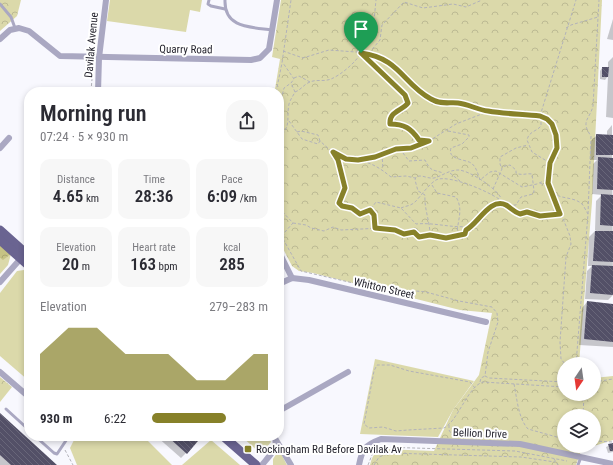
<!DOCTYPE html>
<meta charset="utf-8">
<style>
body{margin:0;font-family:"Roboto Condensed",sans-serif;background:#f7f7f7;color:#2b2b33;height:100vh;display:flex;flex-direction:column;font-size:15px;white-space:nowrap}
*{box-sizing:border-box;margin:0}
p{font-size:13px;color:#7c7c81}
.icon{flex:none;width:22px;height:22px;fill:none;stroke:currentColor;stroke-width:2;stroke-linecap:round;stroke-linejoin:round}
.map{position:relative;flex:1;overflow:hidden}
.details{position:absolute;left:24px;top:87px;width:260px;height:354px;display:flex;flex-direction:column;background:#fff;border-radius:16px;box-shadow:0 2px 6px #0003}
.details>*{flex:none}
.needle{width:26px;rotate:193deg}
.controls{position:absolute;left:557px;top:357px;display:grid;gap:8px}
.controls a{display:grid;place-items:center;width:44px;height:44px;border-radius:50%;background:#fff;box-shadow:0 2px 6px #0003;font-size:20px}
.pin{position:absolute;display:grid;place-items:center;width:34px;height:34px;color:#fff;margin:-41px -17px;border-radius:50% 50% 50% 0;rotate:-45deg;box-shadow:0 0 4px #0007}
.pin .icon{rotate:45deg}
.round{display:grid;place-items:center;flex:none;width:42px;height:42px;border-radius:16px;background:#f7f7f7}
.summary{display:flex;align-items:center;justify-content:space-between;height:68px;padding:0 16px}
h1{font-size:22px;font-weight:600;line-height:30px}
.metrics{display:grid;grid-template-columns:repeat(3,1fr);gap:6px;height:68px;padding:4px 16px}
.metrics div{display:grid;align-content:center;border-radius:10px;background:#f7f7f7;text-align:center}
.metrics b{font-size:17px;font-weight:600}
.metrics small{font-size:11px;font-weight:400}
.metrics p{font-size:11px}
.chart{height:112px;padding:8px 16px}
.chart p{display:flex;justify-content:space-between}
.chart svg{width:100%;height:72px;margin-top:4px;fill:#878129;opacity:.7}
ul{padding:0 16px;list-style:none;font-size:13px}
li{display:grid;grid-template-columns:64px 48px 1fr;align-items:center;height:30px}
li i{height:10px;border-radius:5px;background:#878129}
.map>svg:first-child{display:block}
.grass{fill:#dbd9aa}
.forest{fill:url(#forest-crowns)}
.park{fill:url(#park-crowns)}
.shadow{fill:#0003}
.building{fill:url(#building-back-hatch)}
.lines{fill:none;stroke-linecap:round;stroke-linejoin:round}
.path{stroke:#b2b2b9;stroke-width:1;stroke-dasharray:3 2;stroke-linecap:butt}
.service{stroke:#aaa8c2;stroke-width:3}
.minor{stroke:#aaa8c2;stroke-width:6}
.primary{stroke:#6a6491;stroke-width:9}
.route-casing{stroke:#fff;stroke-width:8}
.route{stroke:#878129;stroke-width:5}
.poi-dot{fill:#878129;stroke:#fff;stroke-width:1.5}
.labels{text-anchor:middle;stroke-width:4;stroke-linejoin:round;paint-order:stroke}
.street-label{font-size:11px;fill:#25242e;stroke:#fff}
.poi-label{font-size:11px;fill:#25242e;stroke:#fff;text-anchor:start}
</style>
<div class="map">
<svg width="613" height="465" viewBox="0 0 613 465">
<defs>
<pattern id="forest-crowns" width="20" height="18" patternUnits="userSpaceOnUse"><rect width="20" height="18" fill="#c6c384"/><path d="M2 6a3 3 0 1 1 6 0M12 15a3 3 0 1 1 6 0" fill="none" stroke="#aaa772"/></pattern>
<pattern id="park-crowns" width="20" height="18" patternUnits="userSpaceOnUse"><rect width="20" height="18" fill="#dbd9aa"/><path d="M2 6a3 3 0 1 1 6 0M12 15a3 3 0 1 1 6 0" fill="none" stroke="#bcba93"/></pattern>
<pattern id="building-back-hatch" width="6" height="6" patternUnits="userSpaceOnUse"><rect width="6" height="6" fill="#535067"/><path d="M-1 5l2 2M0 0l6 6M5-1l2 2" fill="none" stroke="#686679"/></pattern>
</defs>
<rect width="100%" height="100%" fill="#f8f8fe"/>
<g class="grass">
<path d="M110,0h92l-2,12 -10,-2 -4,22 -79,-11z"/>
<path d="M11,254l-3,11 -8,9v-16l3,1z"/>
<path d="M24,270l5,5v106l-29,-25v-63l17,-22z"/>
<path d="M375,359l99,22 -21,29 -15,27 -78,-3z"/>
<path d="M76,436h67l29,29h-95l-7,-17z"/>
<path d="M241,436h27l3,6 -10,12z"/>
<path d="M211,440l29,25h-58z"/>
<path d="M279,450l8,15h-14v-6z"/>
</g>
<path class="forest" d="M0,245l11,9 -8,6 -3,-2z"/>
<g class="park">
<path d="M0,0h21l-4,16 -17,15z"/>
<path d="M281,0h321l-10,202 -13,162h-15v30h30v-16l19,-2v64l-19,6v-30h-30v30h30l-13,5 -5,14h-206c2,-8 4,-13 12,-16l52,2 19,-41 26,-35 13,-62 -32,-3 -147,-37 -14,-2 -7,-5 -13,-25v-149h-9l5,-3 5,-30 -8,-2z"/>
<path d="M0,377l12,10 -12,15z"/>
</g>
<g class="shadow">
<path d="M613,19v21l-6,-1z"/>
<path d="M613,57v61l-7,-1 2,-41 -3,4 -5,-1v-8l2,-3h6v-6z"/>
<path d="M612,125l1,170 -5,5 -23,-1 2,-28 5,-5h-4l1,-29 7,-7h-1l1,-29 6,-6 -10,-1 1,-30 4,-4h-7l1,-19 6,-6h10v-4z"/>
<path d="M587,302l26,3v42l-34,-2 3,-37z"/>
<path d="M0,415l55,50h-55z"/>
<path d="M156,436h35l-5,17 -5,5z"/>
<path d="M613,444v8l-5,1 -2,-6z"/>
</g>
<g class="building">
<path d="M602,67h7l-1,10h-6z"/>
<path d="M596,134l17,1v20h-17z"/>
<path d="M598,157l15,1v32l-16,-1z"/>
<path d="M601,194l12,1v31l-13,-1z"/>
<path d="M595,231h18v31l-20,-1z"/>
<path d="M592,265l21,1v29l-23,-2z"/>
<path d="M587,301l26,3v38l-29,-3z"/>
<path d="M0,413l57,52h-46l-11,-10z"/>
<path d="M167,436h26l5,5 -11,13z"/>
<path d="M613,443v8h-3l-2,-7z"/>
</g>
<g class="lines">
<g class="path">
<path d="M566,28l5,-3 27,-8"/>
<path d="M283,51l20,7 26,-8 40,3 26,13 21,21 15,12 14,5 13,-1 29,8 55,5c34,18 -2,48 8,72 6,13 22,7 32,16 2,2 4,7 6,10l-12,150"/>
<path d="M362,53l43,42 3,8c-6,8 -19,8 -18,21 14,1 21,3 29,15l9,2"/>
<path d="M369,53l11,-13 2,-15 22,-23 19,6 30,-4 13,3 16,-7"/>
<path d="M87,63l5,5"/>
<path d="M294,78l5,-2 11,6"/>
<path d="M91,91l1,-12"/>
<path d="M276,92l6,-29 9,-63"/>
<path d="M295,92c6,-2 9,-8 15,-10 6,-3 14,0 21,-3 10,-4 25,-17 30,-26 8,-12 1,-23 13,-32l2,-21"/>
<path d="M279,109l5,-21 7,-5 3,-4 -11,-16"/>
<path d="M540,116l36,-116"/>
<path d="M541,117v9c-5,6 -12,5 -14,14l5,12 18,11"/>
<path d="M289,121l13,18 16,5 2,-3 10,9 16,9 12,1 17,-3 21,-8 15,-1 18,-7 27,-17 31,-12"/>
<path d="M448,131l21,4v2l-7,7 -11,4c-4,12 14,11 20,15 5,3 7,11 9,17l10,-8 6,-1 26,16 15,-3 11,-5"/>
<path d="M297,132l4,-1 17,4 2,6"/>
<path d="M279,138c13,-13 7,-19 10,-34 1,-4 4,-8 6,-12l-4,-9"/>
<path d="M400,149l9,12 16,-1c6,12 7,9 18,13"/>
<path d="M334,153l4,7 7,28 -6,15 3,3 10,2 8,6 10,-4"/>
<path d="M382,154l1,15"/>
<path d="M358,160c14,3 22,8 33,17l15,-1 9,2"/>
<path d="M450,173l10,8"/>
<path d="M540,183l10,5"/>
<path d="M432,185l5,8 19,4c8,13 1,24 1,38"/>
<path d="M493,189l9,-20 -2,-5v-7l16,-9 12,-3"/>
<path d="M552,191l18,45 1,8 -5,13 -6,85 1,17 4,5"/>
<path d="M279,208l14,15 -9,10 -1,6 18,32 100,23 15,-3 10,1 33,9 33,6 5,6 1,9 -10,30 -3,24 4,2 75,4"/>
<path d="M401,208c4,-2 10,-2 14,-6 6,-6 13,-17 21,-22 12,-7 63,15 70,25h10l5,-8 12,-3 1,-3 -2,-17c-6,-1 -10,2 -16,-1v-3l-6,-5 -9,2"/>
<path d="M588,214l3,-78c-11,-15 -1,-17 2,-30l6,-106"/>
<path d="M293,223l13,2 5,3 13,3 9,-4 8,3 41,-2 22,6 10,-1 5,4 11,-2 16,3 19,-4 1,-4c12,-6 24,-33 40,-25 5,3 8,7 14,9l7,-2 13,4 20,-2"/>
<path d="M375,227l-1,-12 -4,-5 6,-8 25,6 15,16c19,-2 37,5 57,2"/>
<path d="M430,235c0,-14 -6,-26 -5,-40l-7,-4 -3,-11 1,-3c6,-3 11,2 18,1 8,-2 15,-8 24,-8 11,0 38,18 43,28"/>
<path d="M480,382l1,-4 4,-2"/>
<path d="M594,382l19,-3"/>
<path d="M514,384c3,14 4,34 14,45l36,10"/>
<path d="M475,388l-5,-6 -61,-11 -19,-6h-13l-3,6 -10,53 5,4 14,-1 13,4 12,-1 36,-2c14,-7 24,-42 39,-46l81,5"/>
<path d="M583,416l1,-22"/>
<path d="M449,425v5l3,5"/>
<path d="M594,441l19,1"/>
<path d="M65,450l8,15"/>
<path d="M579,451l2,-5"/>
<path d="M554,459l4,6"/>
<path d="M368,465l6,-15 6,-3 135,4 52,10"/>
<path d="M374,465l5,-8 11,-4 131,4 34,5"/>
</g>
<g class="service">
<path d="M209,0l-1,4 3,2 14,3"/>
<path d="M225,0c-1,28 25,27 47,30"/>
<path d="M0,4l11,13 4,11"/>
<path d="M6,409l23,21"/>
<path d="M35,436l19,17 3,1 12,-18"/>
<path d="M578,465l3,-8"/>
</g>
<g class="minor">
<path d="M0,39l10,-9 9,-2 10,3 31,25 191,4 9,-2 9,-9 8,-49"/>
<path d="M98,92l1,-34 7,-58"/>
<path d="M0,148l9,-10"/>
<path d="M279,252l13,26"/>
<path d="M0,282l23,-26"/>
<path d="M279,284l13,-6 17,2 177,42"/>
<path d="M0,372l29,25"/>
<path d="M279,411l69,-39"/>
<path d="M276,440l15,25"/>
<path d="M262,465c6,-8 18,-18 12,-29"/>
<path d="M359,465c3,-16 6,-20 22,-26l139,5 93,20"/>
</g>
<g class="primary">
<path d="M0,230l29,26"/>
<path d="M0,240l29,26"/>
<path d="M223,436l33,29"/>
</g>
</g>
<g class="lines">
<defs>
<path id="route" d="M361,53c39,5 42,31 70,46 10,6 18,3 27,4 10,1 20,7 30,8 17,3 35,3 52,5l7,3 5,5 4,11 1,13 -7,15 -2,20 12,31 -20,2 -13,-4 -7,2c-6,-2 -9,-6 -14,-9 -16,-8 -28,19 -40,25l-1,4 -19,4 -16,-3 -11,2 -5,-5 -10,2 -9,-4 -20,-2 -1,-13 -4,-5 -10,4 -8,-6 -10,-2 -3,-3 6,-15 -7,-28 -5,-8 13,7 12,1 17,-3 21,-8 15,-1 18,-7 -10,-1c-8,-12 -15,-16 -29,-16 -1,-13 12,-13 18,-21l-3,-8z"/>
</defs>
<use href="#route" class="route-casing"/>
<use href="#route" class="route"/>
</g>
<rect class="poi-dot" x="244" y="445" width="8" height="8" rx="2"/>
<g class="labels">
<g class="street-label">
<text transform="translate(91 45) rotate(-85)" y="4">Davilak Avenue</text>
<text transform="translate(186 49) rotate(1)" y="4">Quarry Road</text>
<text transform="translate(384 288) rotate(13)" y="4">Whitton Street</text>
<text transform="translate(480 433) rotate(2)" y="4">Bellion Drive</text>
</g>
<g class="poi-label">
<text x="256" y="453">Rockingham Rd Before Davilak Av</text>
</g>
</g>
</svg>
<div class="controls">
<a><svg class="needle" viewBox="-14 -14 28 28"><path d="M0-13l5 13h-10z" fill="#e53935"/><path d="M0 13l5-13h-10z" fill="#7c7c81"/></svg></a>
<a><svg class="icon" aria-label="layers" viewBox="0 0 24 24"><path d="M12 4l9 5-9 5-9-5zM3 14l9 5 9-5"/></svg></a>
</div>
<div class="pin" style="left:361px;top:53px;background:#1e9e55"><svg class="icon" aria-label="arrive" viewBox="0 0 24 24"><path d="M6 21V4h12l-3 4 3 4H6"/></svg></div>
<section class="details">
<div class="summary"><div><h1>Morning run</h1><p>07:24 · 5 × 930 m</p></div><a class="round"><svg class="icon" aria-label="share" viewBox="0 0 24 24"><path d="M12 15V3M7 8l5-5 5 5M5 13v7h14v-7"/></svg></a></div>
<div class="metrics">
<div><p>Distance</p><b>4.65<small> km</small></b></div>
<div><p>Time</p><b>28:36</b></div>
<div><p>Pace</p><b>6:09<small> /km</small></b></div>
</div>
<div class="metrics">
<div><p>Elevation</p><b>20<small> m</small></b></div>
<div><p>Heart rate</p><b>163<small> bpm</small></b></div>
<div><p>kcal</p><b>285</b></div>
</div>
<div class="chart"><p><span>Elevation</span>279–283 m</p>
<svg viewBox="0 0 160 44" preserveAspectRatio="none"><path d="M0 44V22L10 14L20 6L30 6L40 6L50 14L60 22L70 22L80 22L90 22L100 30L110 38L120 38L130 38L140 30L150 22L160 22V44z"/></svg>
</div>
<ul>
<li><b>930 m</b>6:22<i style="width:64%"></i></li>
</ul>
</section>
</div>
